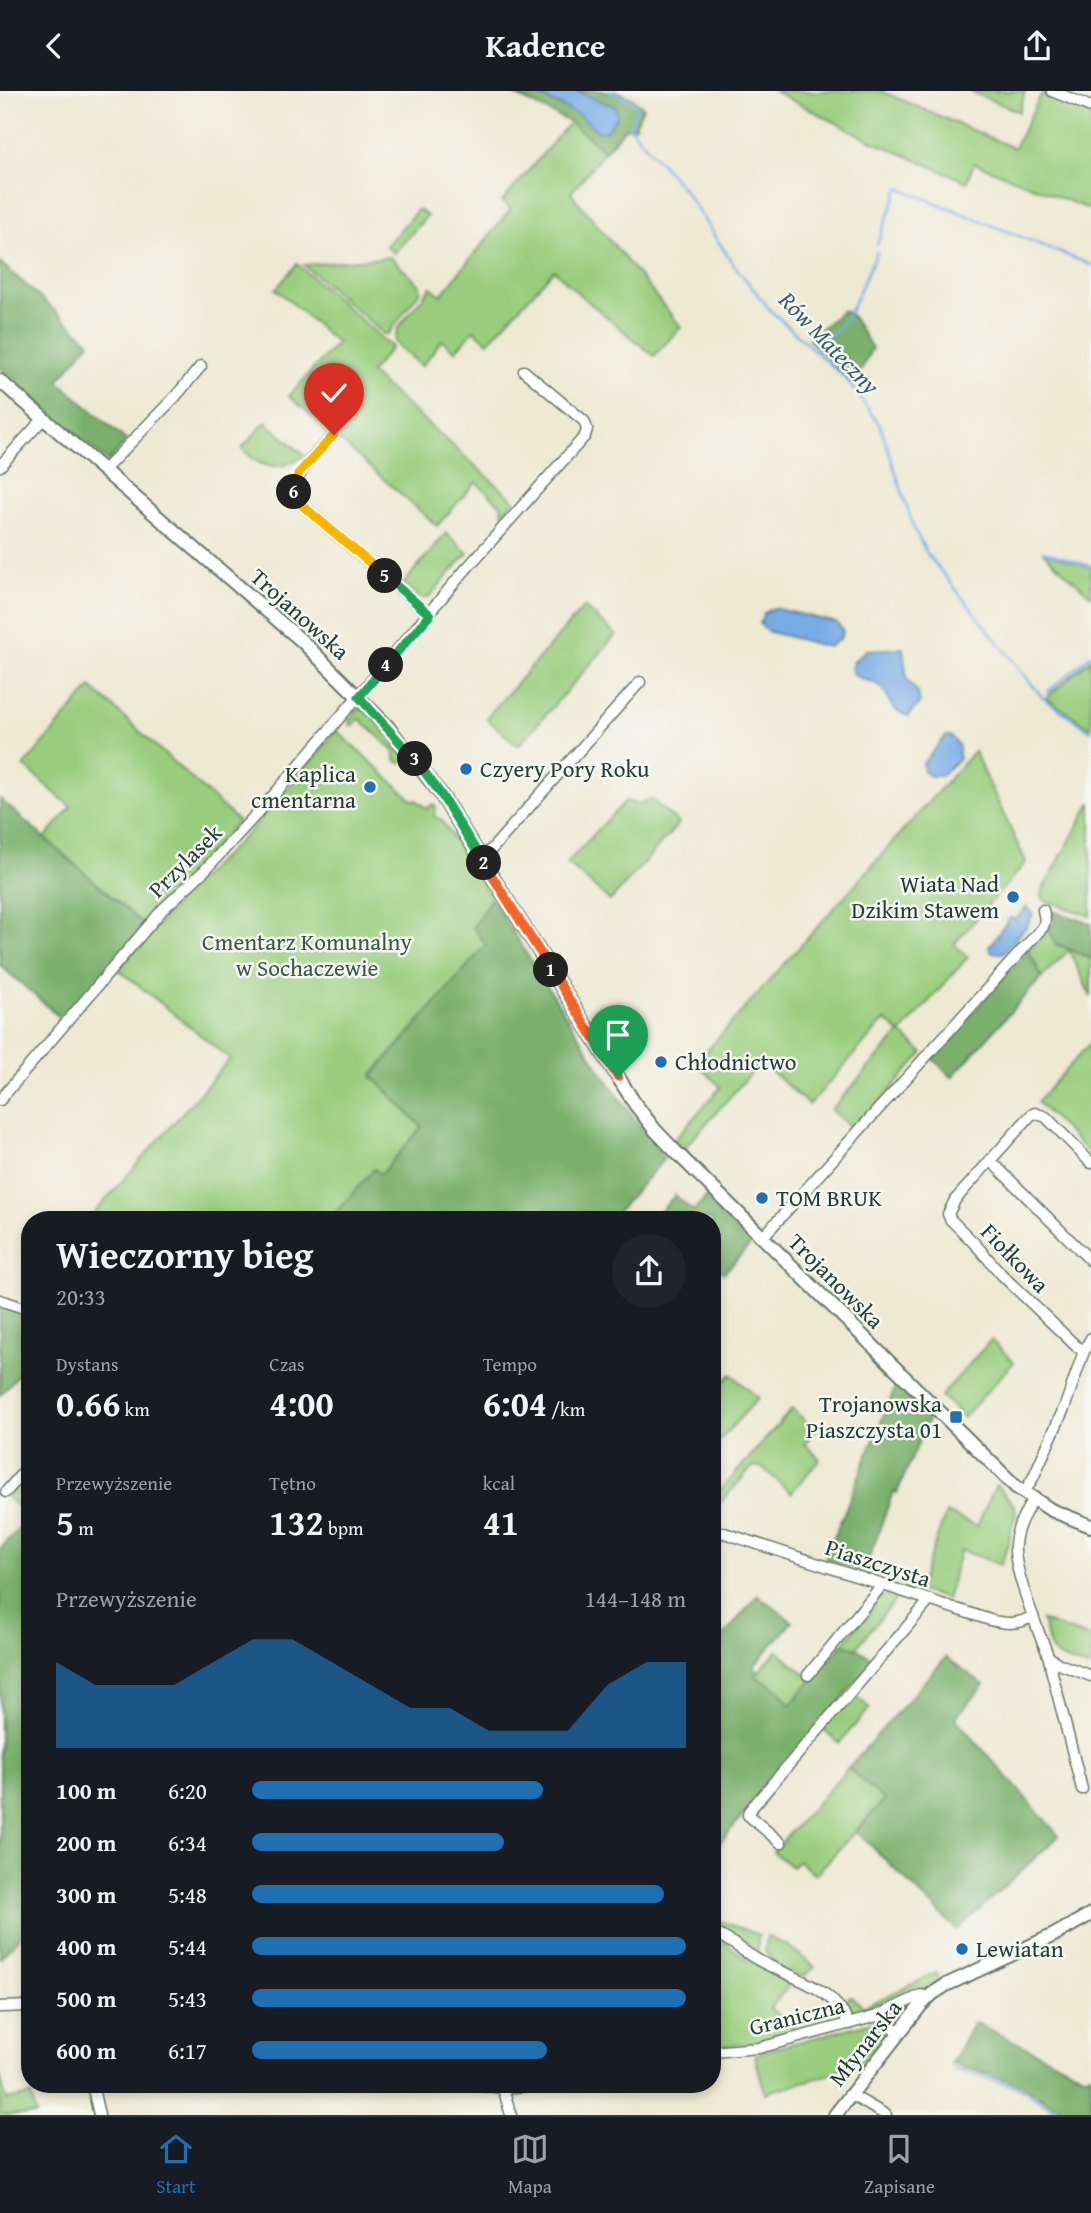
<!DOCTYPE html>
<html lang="pl">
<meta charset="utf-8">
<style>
body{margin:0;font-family:"Gentium Book Plus",serif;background:#20242c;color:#f1f3f6;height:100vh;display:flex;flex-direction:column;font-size:26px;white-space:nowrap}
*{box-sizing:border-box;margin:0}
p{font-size:23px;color:#9ea1a6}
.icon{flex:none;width:38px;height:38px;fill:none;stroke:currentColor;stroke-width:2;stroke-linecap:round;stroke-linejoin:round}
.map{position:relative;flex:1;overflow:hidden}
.panel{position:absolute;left:21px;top:1120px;width:700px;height:882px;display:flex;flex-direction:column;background:#171b24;border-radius:28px;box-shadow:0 4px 10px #0003}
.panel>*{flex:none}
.pin{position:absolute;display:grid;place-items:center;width:60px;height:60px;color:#fff;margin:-72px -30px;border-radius:50% 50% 50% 0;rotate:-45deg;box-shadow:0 0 7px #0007}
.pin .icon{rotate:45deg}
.km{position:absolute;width:35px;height:35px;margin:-18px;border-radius:50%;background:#222;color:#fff;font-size:19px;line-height:35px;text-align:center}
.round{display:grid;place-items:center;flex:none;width:74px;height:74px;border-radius:37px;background:#20242c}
.head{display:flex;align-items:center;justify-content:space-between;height:119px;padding:0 35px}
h1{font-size:38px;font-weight:700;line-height:52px}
.figures{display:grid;grid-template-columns:repeat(3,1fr);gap:10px;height:119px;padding:7px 35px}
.figures div{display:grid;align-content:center}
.figures b{font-size:35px;font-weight:700}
.figures small{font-size:19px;font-weight:400}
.figures p{font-size:19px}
.chart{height:196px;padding:14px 35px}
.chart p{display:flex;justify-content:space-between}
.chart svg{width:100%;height:126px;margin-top:7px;fill:#1f6fb2;opacity:.7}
ul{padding:0 35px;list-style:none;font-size:23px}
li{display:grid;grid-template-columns:112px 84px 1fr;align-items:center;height:52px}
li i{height:18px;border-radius:9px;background:#1f6fb2}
header{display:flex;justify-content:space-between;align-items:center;height:91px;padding:0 35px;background:#171b24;font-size:32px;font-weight:700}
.dock{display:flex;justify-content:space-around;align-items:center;height:98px;border-top:2px solid #363941;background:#171b24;font-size:19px;color:#9ea1a6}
.dock a{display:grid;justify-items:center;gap:4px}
.dock .on{color:#1f6fb2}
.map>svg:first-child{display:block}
.green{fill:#99cd7d;stroke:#5c8558;stroke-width:2}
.forest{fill:#7ab06c;stroke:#4c7650;stroke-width:2}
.water{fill:#77ace5;stroke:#4b748c;stroke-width:2}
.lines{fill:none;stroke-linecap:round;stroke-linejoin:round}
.stream{stroke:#77ace5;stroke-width:2.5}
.minor-casing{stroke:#67796c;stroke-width:13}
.tertiary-casing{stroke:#67796c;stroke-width:16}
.minor{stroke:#fff;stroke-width:10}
.tertiary{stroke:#fff;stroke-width:12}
.split-1-casing{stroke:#fff;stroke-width:14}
.split-2-casing{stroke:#fff;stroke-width:14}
.split-3-casing{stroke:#fff;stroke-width:14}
.split-4-casing{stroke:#fff;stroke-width:14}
.split-5-casing{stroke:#fff;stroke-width:14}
.split-6-casing{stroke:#fff;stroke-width:14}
.split-7-casing{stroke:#fff;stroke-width:14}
.split-1{stroke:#f0652b;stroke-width:9}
.split-2{stroke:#f0652b;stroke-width:9}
.split-3{stroke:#22a559;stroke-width:9}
.split-4{stroke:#22a559;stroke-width:9}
.split-5{stroke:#22a559;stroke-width:9}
.split-6{stroke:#f5b400;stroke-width:9}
.split-7{stroke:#f5b400;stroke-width:9}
.poi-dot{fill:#1f6fb2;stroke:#f6f6f2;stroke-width:2.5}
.labels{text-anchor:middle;stroke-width:5;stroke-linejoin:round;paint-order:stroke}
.street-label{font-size:23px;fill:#1f3d34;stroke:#f6f6f2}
.poi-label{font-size:23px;fill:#1f3d34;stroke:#f6f6f2;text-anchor:start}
.park-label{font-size:23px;fill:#375a43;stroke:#f6f6f2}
.water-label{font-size:24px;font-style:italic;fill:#395e69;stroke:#f6f6f2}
</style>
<header><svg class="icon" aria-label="back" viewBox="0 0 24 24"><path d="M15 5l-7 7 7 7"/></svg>Kadence<svg class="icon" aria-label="share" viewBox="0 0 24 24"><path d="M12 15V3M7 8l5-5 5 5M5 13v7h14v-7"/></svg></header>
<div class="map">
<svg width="1091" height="2024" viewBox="0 0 1091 2024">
<rect width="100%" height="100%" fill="#f6f6f2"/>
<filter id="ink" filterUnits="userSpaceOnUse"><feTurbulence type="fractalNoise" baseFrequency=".0143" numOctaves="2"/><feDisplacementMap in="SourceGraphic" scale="14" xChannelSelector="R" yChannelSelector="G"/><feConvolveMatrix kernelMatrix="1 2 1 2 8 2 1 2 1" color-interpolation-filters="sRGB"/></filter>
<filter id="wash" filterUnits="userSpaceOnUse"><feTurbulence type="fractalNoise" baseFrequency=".00686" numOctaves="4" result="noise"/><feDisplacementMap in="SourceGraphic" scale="28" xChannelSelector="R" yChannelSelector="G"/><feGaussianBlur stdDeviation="1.57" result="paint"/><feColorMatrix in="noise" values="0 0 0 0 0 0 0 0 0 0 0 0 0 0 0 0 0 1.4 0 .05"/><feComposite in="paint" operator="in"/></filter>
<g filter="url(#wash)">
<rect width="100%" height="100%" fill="#eee9d3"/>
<g class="green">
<path d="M774,0h107l133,57 28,-55 49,22v95l-117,-47 -7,19 -99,-43z"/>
<path d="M969,0h56l-6,21z"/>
<path d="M570,31l35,29 -34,42 110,134 -27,29 -74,-61 -26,-25 -66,72 -14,-12 -19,21 -13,-11 -20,26 -23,-19 -4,-6 3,-13 33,-41 10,8 70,-86 -9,-7z"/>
<path d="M418,118l9,7 -33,37 -8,-7z"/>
<path d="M390,166l29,27 2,6 -33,44h-4l-80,-69z"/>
<path d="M297,173l95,83 -22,26 144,127 -11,14 -2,-9 -25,-23 -39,44 -148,-130 48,-53 -61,-54z"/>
<path d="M266,331l38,33c-12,10 -29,15 -44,8 -7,-2 -13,-10 -18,-15z"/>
<path d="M446,442l22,20 -40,45h-8l-17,-14z"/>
<path d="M1043,461l48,15v29z"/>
<path d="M584,516l32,28 -98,111 -32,-28z"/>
<path d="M1091,568v69l-45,-30z"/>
<path d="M91,596l147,134 -93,105 -100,-88 26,-31 -47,-41z"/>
<path d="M358,618l9,1 38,48 -4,5 -6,-3v-8l-35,-33 -8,7 -2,-2 -1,-5z"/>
<path d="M336,639l76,70h5l10,9 6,-5 3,4 -2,7 2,3 5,1 50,79 -3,6 -2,41 -114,131 50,51 -41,48 -7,-5 -45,50h-241l142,-161 -112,-90 72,-81 59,-56 78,-89z"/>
<path d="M974,660l52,111 -72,82 14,13 -67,76 22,20 -69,78 -23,-21 69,-77 -15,-13 -76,85 -48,-43 -74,83v9l-13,-14 47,-53 -25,-24z"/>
<path d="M651,708l28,24 -69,78 -43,-38 58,-62 13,3z"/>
<path d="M1091,711v114l-47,-16 -3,-7z"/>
<path d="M1049,837l7,16 33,14 2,3v36l-22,-47 -27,27 -14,-27z"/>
<path d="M1091,951v113l-54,-53z"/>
<path d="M991,1249l23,22 -51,56 -22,-22z"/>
<path d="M731,1283l27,24 -46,51v-54z"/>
<path d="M792,1318l23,21 -10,14 15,15 -29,34 -29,-26h-10l-40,45v-12z"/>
<path d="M30,1380v46h-1l-22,-20z"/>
<path d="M996,1394c34,34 14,23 13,61h-2l-6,19 -40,-15 -15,49 -28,-9 28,-77 31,13z"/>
<path d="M887,1503l12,1 -43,53 -13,-4 36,-45z"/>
<path d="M1042,1530l49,17v23l-3,7 -30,-11 -7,-7z"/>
<path d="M777,1560l35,29 -22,26 -35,-30z"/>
<path d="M852,1602l18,15 -31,35 -17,-14z"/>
<path d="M848,1677l36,32 -69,75 -17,-15 -6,7 -19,-15z"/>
<path d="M712,1827l47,17 -2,15 1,6 -46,-27z"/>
<path d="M712,1845l10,4 27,21 41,20 -2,6 -18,21 29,23 -42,12 -45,4z"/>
<path d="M767,1846l20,8 28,22 -12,10 -24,-9 -14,-17z"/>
<path d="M936,1882l3,9c-17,9 -70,39 -87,30 -4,-1 -6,-5 -9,-7l7,-9 14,11z"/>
<path d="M876,1930c8,2 12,5 12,15l-22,28 -101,29 -10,-37 6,-4z"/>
<path d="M0,1984l6,25 25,-5 5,20h-36z"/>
</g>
<g class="forest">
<path d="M507,0h109l16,7 11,9 -8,19 -10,2 -20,23 -35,-29z"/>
<path d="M0,171l90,80 -32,39 69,60 -19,21 -108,-94z"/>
<path d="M843,219l8,5 21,33 -18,36 -45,-45z"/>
<path d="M0,708l145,127 -81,95 -64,-56z"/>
<path d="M491,807l116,182 57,79 -54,61h-281l45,-51 7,5 41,-47 -50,-51 114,-131 -13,-18z"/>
<path d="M1052,820l39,12v38l-2,-4 -33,-13 -7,-16 6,-7z"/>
<path d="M1028,859l14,27 -90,100 -20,-19z"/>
<path d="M675,1104l18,16 14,-15 47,45 -30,32 -12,-9v-44h-59z"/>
<path d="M0,1213l30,11v46l-30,34z"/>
<path d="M897,1292l33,32 -33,78 -4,-1 -29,80 -39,-13z"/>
<path d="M30,1426v408l-30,33v-409z"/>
<path d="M758,1504l34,27 -38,44 5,5 -4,5 24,14 11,15 53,-61 13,4 19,12 -163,192v-202z"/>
<path d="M946,1566l38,28 -29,33 104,118 -102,94 -101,-99 28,-31 -36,-32z"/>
<path d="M974,1931l112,54 5,-2v41l-40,-11 -32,-20 -68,-20z"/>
</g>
<g class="water">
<path d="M528,0h48l40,16 1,9 -11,15h-8l-20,-17z"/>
<path d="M774,517l63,15 6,8 -3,8 -12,8 -61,-16 -7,-7 4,-11z"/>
<path d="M903,557l4,31 11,14 2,10 -12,13c-24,-9 -14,-15 -26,-28 -9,-9 -21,-6 -30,-15v-10l14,-13z"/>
<path d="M946,645h5l8,10v13l-19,17h-10l-6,-4 -1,-9z"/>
<path d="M1027,816l6,7 -6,12 -24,27 -12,-1 -2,-5 20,-28 2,-2 4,3z"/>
</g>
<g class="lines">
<g class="stream">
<path d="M610,0l22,10 6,6 -9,19 55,64 50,75 37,46 75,68 34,46 35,106 13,24 115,143 48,33"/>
<path d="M877,153l22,-56 192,77"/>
<path d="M815,260l32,-33 30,-66"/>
<path d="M1043,460l48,15"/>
<path d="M1048,601l43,-37"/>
<path d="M953,1978l65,18 32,20 28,8"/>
</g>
</g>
</g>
<g filter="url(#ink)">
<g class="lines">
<defs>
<g id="minor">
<path d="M1052,0l39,16"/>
<path d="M334,344c-17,19 -43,37 -38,65l134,115"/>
<path d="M0,375l44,-48"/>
<path d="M104,379l71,-73 26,-31"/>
<path d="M480,765l11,-6 149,-168"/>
<path d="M0,1009l163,-191 42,-39 68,-74 194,-228 118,-132 2,-7 -3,-8 -60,-50"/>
<path d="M990,1069l101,101"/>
<path d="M762,1147l281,-311 2,-7 -2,-10"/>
<path d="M0,1209l30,10"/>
<path d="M1084,1260l-8,-5 -73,-70 -27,-31 -26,-26 -2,-5 7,-14 76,-85 4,-2 11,4 45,46"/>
<path d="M6,1401l24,-28"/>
<path d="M1024,1402l9,-15 32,-72 19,-55 7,-13"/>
<path d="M1033,1409c-9,14 -17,28 -18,45 -2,21 17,68 24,88 5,13 11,23 12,36l31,120"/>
<path d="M712,1438l278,91c15,4 29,5 43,-4"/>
<path d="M712,1453l8,-12"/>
<path d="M1050,1567l9,6 32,12"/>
<path d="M808,1584l74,-90"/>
<path d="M781,1752l-33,-28 1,-4 181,-211"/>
<path d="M712,1841c18,7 30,19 46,28 34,19 74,25 91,64"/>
<path d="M0,1916l30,-1"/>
<path d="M877,1925l8,4 14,12"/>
<path d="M712,1961l47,-4 118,-32 44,-21 7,2"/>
<path d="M92,1993l7,31"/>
<path d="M455,1993l48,4 47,-4"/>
<path d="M503,1997l8,27"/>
<path d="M851,2004l35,20"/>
</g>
<g id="tertiary">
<path d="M0,290l303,261 84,84 53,67 195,311 20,26 20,21 341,336 35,23 40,16"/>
<path d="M835,2024l86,-110 11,-11 14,-9 108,-50 37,-21"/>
</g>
</defs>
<use href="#minor" class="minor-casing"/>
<use href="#tertiary" class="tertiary-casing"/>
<use href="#minor" class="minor"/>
<use href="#tertiary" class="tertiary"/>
</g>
</g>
<g class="lines" filter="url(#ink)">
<defs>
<path id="split-1" d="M551,879l67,107"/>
<path id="split-2" d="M484,772l67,107"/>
<path id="split-3" d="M415,668l25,34 44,70"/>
<path id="split-4" d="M386,574l-27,32 56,62"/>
<path id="split-5" d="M385,485l45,39 -44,50"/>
<path id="split-6" d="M294,401l2,8 89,76"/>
<path id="split-7" d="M294,401l4,-18 36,-39"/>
</defs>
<use href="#split-1" class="split-1-casing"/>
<use href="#split-2" class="split-2-casing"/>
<use href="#split-3" class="split-3-casing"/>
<use href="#split-4" class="split-4-casing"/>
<use href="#split-5" class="split-5-casing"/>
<use href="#split-6" class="split-6-casing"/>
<use href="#split-7" class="split-7-casing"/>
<use href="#split-1" class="split-1"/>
<use href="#split-2" class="split-2"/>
<use href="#split-3" class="split-3"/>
<use href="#split-4" class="split-4"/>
<use href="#split-5" class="split-5"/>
<use href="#split-6" class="split-6"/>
<use href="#split-7" class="split-7"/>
</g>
<g class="poi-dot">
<circle cx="466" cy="678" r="7"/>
<circle cx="370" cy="696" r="7"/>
<circle cx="1013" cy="806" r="7"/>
<circle cx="661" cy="971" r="7"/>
<circle cx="762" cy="1107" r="7"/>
<rect x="949" y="1319" width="14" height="14" rx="3.5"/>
<circle cx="962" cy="1858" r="7"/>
</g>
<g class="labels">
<g class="street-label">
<text transform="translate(300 523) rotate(42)" y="8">Trojanowska</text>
<text transform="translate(185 770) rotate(-45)" y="8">Przylasek</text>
<text transform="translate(1015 1167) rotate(46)" y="8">Fiołkowa</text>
<text transform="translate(836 1190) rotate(45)" y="8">Trojanowska</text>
<text transform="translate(878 1472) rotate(18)" y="8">Piaszczysta</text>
<text transform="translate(797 1925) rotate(-14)" y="8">Graniczna</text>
<text transform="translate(865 1952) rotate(-52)" y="8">Młynarska</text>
</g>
<g class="poi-label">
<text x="480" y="686">Czyery Pory Roku</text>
<text x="356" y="691" text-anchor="end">Kaplica<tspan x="356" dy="26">cmentarna</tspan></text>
<text x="999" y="801" text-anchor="end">Wiata Nad<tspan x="999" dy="26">Dzikim Stawem</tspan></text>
<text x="675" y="979">Chłodnictwo</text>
<text x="776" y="1115">TOM BRUK</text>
<text x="942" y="1321" text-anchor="end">Trojanowska<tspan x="942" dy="26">Piaszczysta 01</tspan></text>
<text x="976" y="1866">Lewiatan</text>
</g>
<g class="park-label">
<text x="307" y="859">Cmentarz Komunalny<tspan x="307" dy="26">w Sochaczewie</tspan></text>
</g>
<g class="water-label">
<text transform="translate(829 252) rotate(46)" y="8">Rów Mateczny</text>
</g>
</g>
</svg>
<div class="pin" style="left:618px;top:986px;background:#1e9e55"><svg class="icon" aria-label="arrive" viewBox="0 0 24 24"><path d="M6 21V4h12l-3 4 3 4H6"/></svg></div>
<div class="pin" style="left:334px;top:344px;background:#d93025"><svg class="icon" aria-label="check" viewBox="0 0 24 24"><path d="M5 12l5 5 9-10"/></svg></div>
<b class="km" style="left:551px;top:879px">1</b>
<b class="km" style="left:484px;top:772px">2</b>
<b class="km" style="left:415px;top:668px">3</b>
<b class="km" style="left:386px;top:574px">4</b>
<b class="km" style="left:385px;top:485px">5</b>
<b class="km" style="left:294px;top:401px">6</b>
<section class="panel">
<div class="head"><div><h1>Wieczorny bieg</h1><p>20:33</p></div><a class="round"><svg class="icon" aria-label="share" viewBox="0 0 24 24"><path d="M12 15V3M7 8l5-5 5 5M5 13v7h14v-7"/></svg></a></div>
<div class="figures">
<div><p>Dystans</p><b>0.66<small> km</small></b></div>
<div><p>Czas</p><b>4:00</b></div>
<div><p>Tempo</p><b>6:04<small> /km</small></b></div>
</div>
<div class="figures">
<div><p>Przewyższenie</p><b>5<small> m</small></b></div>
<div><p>Tętno</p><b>132<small> bpm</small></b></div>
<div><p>kcal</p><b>41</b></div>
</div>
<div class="chart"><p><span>Przewyższenie</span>144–148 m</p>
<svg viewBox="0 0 160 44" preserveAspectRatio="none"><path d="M0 44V14L10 22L20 22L30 22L40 14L50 6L60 6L70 14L80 22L90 30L100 30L110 38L120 38L130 38L140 22L150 14L160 14V44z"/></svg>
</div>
<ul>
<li><b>100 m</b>6:20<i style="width:67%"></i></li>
<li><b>200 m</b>6:34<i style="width:58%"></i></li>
<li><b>300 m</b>5:48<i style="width:95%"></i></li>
<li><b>400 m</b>5:44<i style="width:100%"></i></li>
<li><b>500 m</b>5:43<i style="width:100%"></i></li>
<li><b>600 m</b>6:17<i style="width:68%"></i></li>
</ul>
</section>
</div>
<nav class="dock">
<a class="on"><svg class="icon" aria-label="home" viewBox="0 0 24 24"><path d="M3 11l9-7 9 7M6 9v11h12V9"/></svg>Start</a>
<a><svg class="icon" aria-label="map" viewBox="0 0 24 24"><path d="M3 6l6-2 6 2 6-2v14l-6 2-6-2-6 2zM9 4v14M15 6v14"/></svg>Mapa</a>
<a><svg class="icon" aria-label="saved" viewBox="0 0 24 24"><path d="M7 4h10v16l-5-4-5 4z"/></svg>Zapisane</a>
</nav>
